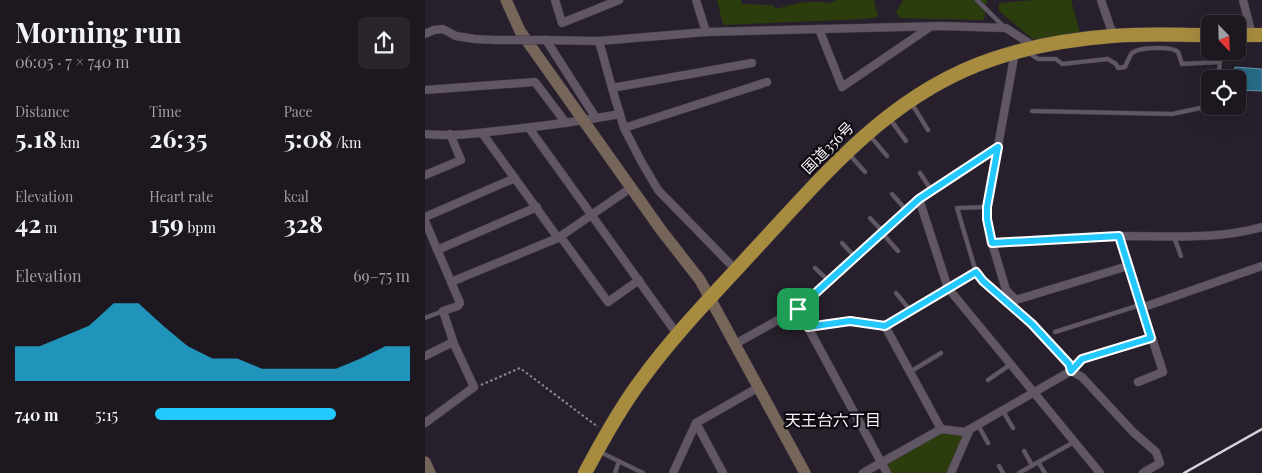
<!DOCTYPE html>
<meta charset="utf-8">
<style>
body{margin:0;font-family:"Playfair Display","Noto Sans JP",serif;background:#2a242d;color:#f1f3f6;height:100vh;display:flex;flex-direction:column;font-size:19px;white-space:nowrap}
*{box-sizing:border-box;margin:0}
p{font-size:16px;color:#a09fa5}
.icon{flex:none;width:28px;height:28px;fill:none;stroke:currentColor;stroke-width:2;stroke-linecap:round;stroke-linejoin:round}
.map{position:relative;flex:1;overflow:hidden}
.details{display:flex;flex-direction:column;background:#1d1720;width:425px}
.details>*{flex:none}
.needle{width:32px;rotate:157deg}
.buttons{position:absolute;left:776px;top:15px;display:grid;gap:10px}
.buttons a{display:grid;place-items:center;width:45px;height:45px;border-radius:8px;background:#1d1720;box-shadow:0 5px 20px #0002,0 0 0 1px #3b363e;font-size:25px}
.pin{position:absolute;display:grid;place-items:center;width:42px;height:42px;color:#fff;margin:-21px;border-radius:10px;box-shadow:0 2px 8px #0006}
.round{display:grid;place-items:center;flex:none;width:52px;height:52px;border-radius:8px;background:#2a242d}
.headline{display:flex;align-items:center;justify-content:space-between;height:85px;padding:0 15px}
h1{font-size:28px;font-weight:700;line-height:38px}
.stats{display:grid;grid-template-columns:repeat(3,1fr);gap:8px;height:85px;padding:5px 15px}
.stats div{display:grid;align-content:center}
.stats b{font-size:25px;font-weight:700}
.stats small{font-size:14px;font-weight:400}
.stats p{font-size:14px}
.chart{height:140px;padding:10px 15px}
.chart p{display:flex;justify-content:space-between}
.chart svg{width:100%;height:90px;margin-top:5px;fill:#23c9fe;opacity:.7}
ul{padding:0 15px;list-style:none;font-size:16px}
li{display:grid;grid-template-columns:80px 60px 1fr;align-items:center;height:38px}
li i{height:12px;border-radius:6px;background:#23c9fe}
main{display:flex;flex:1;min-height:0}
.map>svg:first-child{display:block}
.green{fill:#2c3d0d}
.water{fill:#266b86;stroke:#6594a9}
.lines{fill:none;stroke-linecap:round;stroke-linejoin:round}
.lane-casing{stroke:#433b46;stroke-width:5}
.street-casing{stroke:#433b46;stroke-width:9}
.secondary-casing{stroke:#433b46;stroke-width:12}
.highway-casing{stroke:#433b46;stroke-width:15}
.path{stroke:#8e8791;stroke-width:2;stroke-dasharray:2.5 2.5;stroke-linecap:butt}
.lane{stroke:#605664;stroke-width:4}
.street{stroke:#605664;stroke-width:8}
.secondary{stroke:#756659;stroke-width:11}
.highway{stroke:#a78c3f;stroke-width:14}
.rail{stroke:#d8d1da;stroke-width:2.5}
.street-bridge-casing{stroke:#433b46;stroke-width:9;stroke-linecap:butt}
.street-bridge{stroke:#605664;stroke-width:8}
.route-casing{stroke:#fff;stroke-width:10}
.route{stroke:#23c9fe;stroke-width:6}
.labels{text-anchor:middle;stroke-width:4.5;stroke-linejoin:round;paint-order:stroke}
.street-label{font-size:15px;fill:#f8f2fa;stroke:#0e0a10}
.neighbourhood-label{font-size:16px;fill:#f8f2fa;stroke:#0e0a10}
</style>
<main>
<section class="details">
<div class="headline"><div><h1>Morning run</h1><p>06:05 · 7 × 740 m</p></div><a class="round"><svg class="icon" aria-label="share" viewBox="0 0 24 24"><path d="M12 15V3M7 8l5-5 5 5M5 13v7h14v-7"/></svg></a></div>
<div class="stats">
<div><p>Distance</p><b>5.18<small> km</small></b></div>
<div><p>Time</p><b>26:35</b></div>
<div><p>Pace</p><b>5:08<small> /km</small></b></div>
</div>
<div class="stats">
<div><p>Elevation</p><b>42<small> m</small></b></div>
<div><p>Heart rate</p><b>159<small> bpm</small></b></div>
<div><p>kcal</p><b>328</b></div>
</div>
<div class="chart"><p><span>Elevation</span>69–75 m</p>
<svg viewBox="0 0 160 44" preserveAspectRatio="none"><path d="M0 44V27L10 27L20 22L30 17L40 6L50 6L60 17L70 27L80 33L90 33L100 38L110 38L120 38L130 38L140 33L150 27L160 27V44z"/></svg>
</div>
<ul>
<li><b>740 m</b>5:15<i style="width:71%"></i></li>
</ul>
</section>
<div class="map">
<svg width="837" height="473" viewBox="0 0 837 473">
<rect width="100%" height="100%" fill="#271f2b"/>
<g class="green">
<path d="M292,0h24l1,4 30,1 5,4c19,-6 33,-9 53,-6l6,-3h38l4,17 -13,2 -142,6z"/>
<path d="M478,0h84v2l-3,18 -84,-2 -4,-6z"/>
<path d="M610,0h36l9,33 -45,8 -36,-30v-8z"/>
<path d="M515,432l24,3 -16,38h-59l-5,-9z"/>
</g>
<path class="water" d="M810,67l27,2v22l-24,-1 -1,-11h-3z"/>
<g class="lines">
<defs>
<g id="lane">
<path d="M552,0l27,27"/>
<path d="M604,53l9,6h18l6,5 46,-5 8,5 2,4 7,-1c2,-5 4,-10 7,-14 7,-6 40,-7 46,-1l4,12 38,-2"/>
<path d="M794,79l1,-28"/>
<path d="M487,104l16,26"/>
<path d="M607,111l140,3 38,-8"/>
<path d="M465,119l16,22"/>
<path d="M446,137l16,19"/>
<path d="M425,155l15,17"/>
<path d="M495,173l12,18"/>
<path d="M467,194l15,17"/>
<path d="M445,218l13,14"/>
<path d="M457,233l16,18"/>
<path d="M749,237l7,19"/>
<path d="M417,243l13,14"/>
<path d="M390,268l14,13"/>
<path d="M551,272l-19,-64 30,-1"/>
<path d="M471,293l14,17"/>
<path d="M0,318l18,-7"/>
<path d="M630,332l85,-27"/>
<path d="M646,371l11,-12 69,-21"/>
<path d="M485,372l31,-19"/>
<path d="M563,380l23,-16"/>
<path d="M578,411l10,17"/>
<path d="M553,425l10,18"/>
<path d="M599,451l8,14"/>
<path d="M175,452l43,21"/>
<path d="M613,462l7,11"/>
<path d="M574,466l4,7"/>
<path d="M190,473l4,-12"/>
<path d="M594,473l55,-31"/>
</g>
<g id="street">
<path d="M130,0l7,23 57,-23"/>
<path d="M271,0l10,32"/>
<path d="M676,0l12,35"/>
<path d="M818,0l9,35"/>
<path d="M394,29l23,58 88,-60"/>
<path d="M0,34l9,-4 9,-1 13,7 19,3 20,1"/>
<path d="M117,40l57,1 107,-9 235,-6 65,2 29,19"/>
<path d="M121,40l50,78"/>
<path d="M174,41l13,47 140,-25"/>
<path d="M590,52l-28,155v12l5,24 14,47 10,10 112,-34"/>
<path d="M187,88l12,40 17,33 17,29 78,80"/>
<path d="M0,90l110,-8 31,41"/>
<path d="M104,128l148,206"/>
<path d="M199,128l143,-46"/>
<path d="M57,133l76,105"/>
<path d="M0,134c26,3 55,-1 81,-4 38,-4 76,-9 114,-16"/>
<path d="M0,175l36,-15 -11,-26"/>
<path d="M494,199l29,89 152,185"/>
<path d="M0,217l90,-39"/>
<path d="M0,221l35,82 -2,3 -15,5 11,33 20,43 -49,36"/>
<path d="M135,236l48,66 31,-22"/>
<path d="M694,236l44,136 -25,10"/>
<path d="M567,243c43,-3 86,-7 130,-7 48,0 93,4 140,-9"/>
<path d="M12,250l100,-43"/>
<path d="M26,282l107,-44 74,-51"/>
<path d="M716,308l121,-42"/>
<path d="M373,309l89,164"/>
<path d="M460,326l91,-54 7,9 49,42 37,41 2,7 11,6 51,55 23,20 4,11 -17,10"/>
<path d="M383,327l42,-6 35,5 56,103"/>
<path d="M310,344l63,-35 121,-110 79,-52"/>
<path d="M0,356l28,-14"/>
<path d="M271,423l27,50"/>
<path d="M248,473l23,-50 63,-36"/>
<path d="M438,473l78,-44 24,3 106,-61"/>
<path d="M526,473l19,-44"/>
</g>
<g id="secondary">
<path d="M81,0l14,31 141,199 39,50 105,193"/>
<path d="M0,462l5,11"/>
</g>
<g id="highway">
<path d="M812,35h25"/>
<path d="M160,473c17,-32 35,-65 57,-94 34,-47 76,-89 115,-132 70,-75 134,-154 236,-188 38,-13 79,-20 119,-23 32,-3 66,-1 98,-1"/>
</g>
</defs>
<use href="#lane" class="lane-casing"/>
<use href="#street" class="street-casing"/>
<use href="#secondary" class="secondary-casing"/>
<use href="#highway" class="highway-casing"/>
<path class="path" d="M56,385l39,-17 78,59"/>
<use href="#lane" class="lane"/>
<use href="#street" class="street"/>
<use href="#secondary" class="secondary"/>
<use href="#highway" class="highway"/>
<path class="rail" d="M759,473l78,-44"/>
<defs>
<path id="street-bridge" d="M70,40h47"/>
</defs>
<use href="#street-bridge" class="street-bridge-casing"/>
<use href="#street-bridge" class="street-bridge"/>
</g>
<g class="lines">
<defs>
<path id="route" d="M573,147l-11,60v12l5,24 127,-7 32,102 -69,21 -11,12 -2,-7 -37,-40 -49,-43 -7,-9 -91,54 -35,-5 -42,6 -10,-18 121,-110z"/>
</defs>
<use href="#route" class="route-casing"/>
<use href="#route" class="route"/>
</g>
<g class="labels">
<g class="street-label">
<text transform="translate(403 148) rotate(-45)" y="5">国道356号</text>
</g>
<g class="neighbourhood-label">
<text x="408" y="426">天王台六丁目</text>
</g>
</g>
</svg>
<div class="buttons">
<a><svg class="needle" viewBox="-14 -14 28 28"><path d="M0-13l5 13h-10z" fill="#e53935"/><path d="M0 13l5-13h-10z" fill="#a09fa5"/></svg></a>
<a><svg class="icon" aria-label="locate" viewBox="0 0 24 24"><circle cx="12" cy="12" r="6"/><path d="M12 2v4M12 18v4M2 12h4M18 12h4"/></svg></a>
</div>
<div class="pin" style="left:373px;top:309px;background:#1e9e55"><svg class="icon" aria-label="arrive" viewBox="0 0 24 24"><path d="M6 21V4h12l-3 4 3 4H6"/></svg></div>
</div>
</main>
